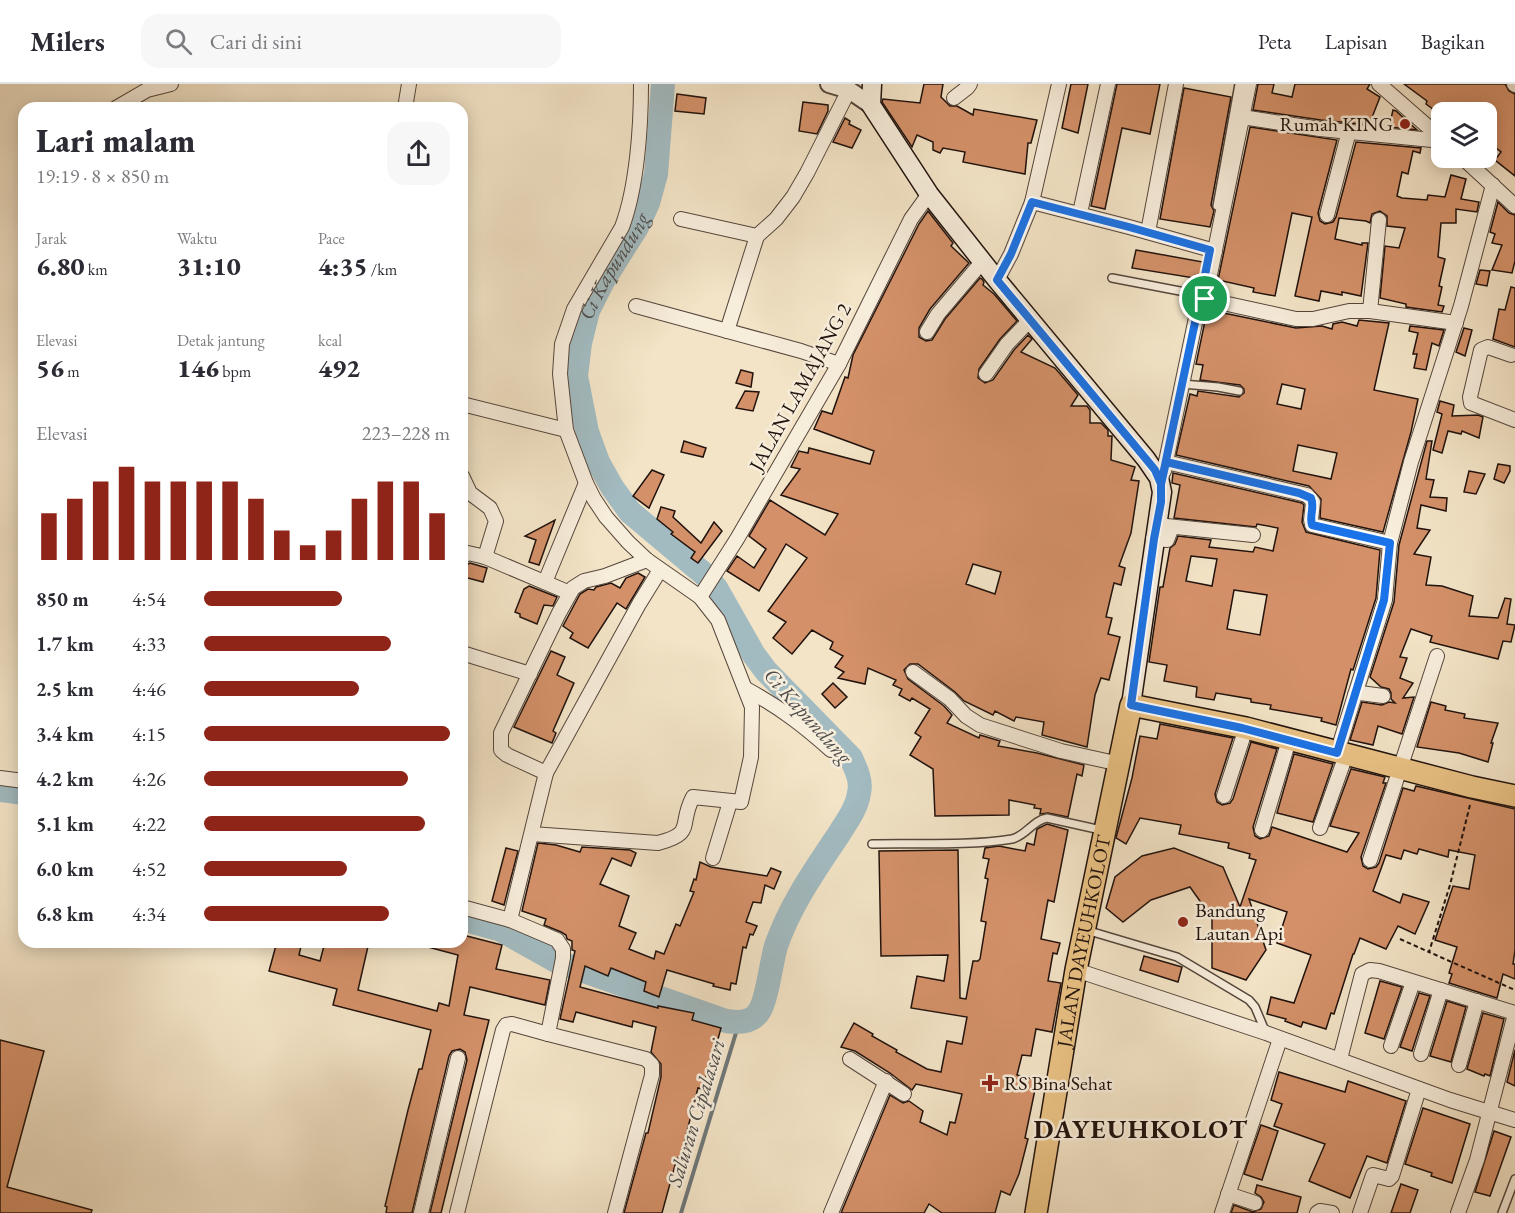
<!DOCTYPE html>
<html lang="id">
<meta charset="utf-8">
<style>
body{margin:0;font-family:"EB Garamond",serif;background:#f7f7f7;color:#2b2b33;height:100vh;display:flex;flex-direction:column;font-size:22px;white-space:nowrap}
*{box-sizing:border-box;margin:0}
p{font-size:20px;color:#7c7c81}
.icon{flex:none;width:33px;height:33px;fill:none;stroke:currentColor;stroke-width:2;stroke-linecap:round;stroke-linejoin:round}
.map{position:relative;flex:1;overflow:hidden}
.panel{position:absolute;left:18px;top:18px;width:450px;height:846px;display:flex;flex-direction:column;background:#fff;border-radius:18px;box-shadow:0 3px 15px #0003}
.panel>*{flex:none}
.tools{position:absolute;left:1431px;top:18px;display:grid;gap:12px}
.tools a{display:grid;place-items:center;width:66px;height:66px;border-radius:12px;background:#fff;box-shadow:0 3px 15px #0003;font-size:30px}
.pin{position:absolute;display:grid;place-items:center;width:51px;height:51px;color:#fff;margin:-26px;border:3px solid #fff;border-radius:50%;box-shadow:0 2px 6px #0007}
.round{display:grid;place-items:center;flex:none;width:63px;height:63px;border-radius:18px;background:#f7f7f7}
.overview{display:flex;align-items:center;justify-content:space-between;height:102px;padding:0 18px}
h1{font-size:33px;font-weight:800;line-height:45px}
.metrics{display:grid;grid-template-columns:repeat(3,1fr);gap:9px;height:102px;padding:6px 18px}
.metrics div{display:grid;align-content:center}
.metrics b{font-size:26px;font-weight:800}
.metrics small{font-size:16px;font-weight:400}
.metrics p{font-size:16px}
.chart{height:168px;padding:12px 18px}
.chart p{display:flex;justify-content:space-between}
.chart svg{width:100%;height:108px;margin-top:6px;stroke:#8f2418;stroke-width:6}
ul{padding:0 18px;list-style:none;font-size:20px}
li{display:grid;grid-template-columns:96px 72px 1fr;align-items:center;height:45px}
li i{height:15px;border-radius:8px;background:#8f2418}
header{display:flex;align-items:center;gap:36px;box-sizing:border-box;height:84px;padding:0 30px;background:#fff;border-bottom:2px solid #e1e1e2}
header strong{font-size:28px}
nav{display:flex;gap:33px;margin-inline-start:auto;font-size:21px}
.search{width:420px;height:54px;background:#f7f7f7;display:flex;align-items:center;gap:15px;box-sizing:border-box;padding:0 21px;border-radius:18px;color:#7c7c81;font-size:22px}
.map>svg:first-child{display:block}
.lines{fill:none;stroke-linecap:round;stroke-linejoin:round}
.stream{stroke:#6e7779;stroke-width:4}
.river{stroke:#a2bbc1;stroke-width:24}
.building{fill:#d49169;stroke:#20120d;stroke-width:1.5;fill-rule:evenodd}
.service-casing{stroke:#55463c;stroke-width:10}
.minor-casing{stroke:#55463c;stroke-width:16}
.tertiary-casing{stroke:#55463c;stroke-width:20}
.secondary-casing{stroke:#20120d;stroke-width:21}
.primary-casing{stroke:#20120d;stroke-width:24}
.path{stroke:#20120d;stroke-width:2;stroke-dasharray:4.5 3;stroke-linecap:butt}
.service{stroke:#f7eddb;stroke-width:7}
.minor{stroke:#f7eddb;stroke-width:14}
.tertiary{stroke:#f7eddb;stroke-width:16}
.secondary{stroke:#f7eddb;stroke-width:18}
.primary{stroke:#eac284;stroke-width:21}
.route-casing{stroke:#fff;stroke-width:12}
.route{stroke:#1a73e8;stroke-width:8}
.poi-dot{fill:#8f2418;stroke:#f7eddb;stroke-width:2}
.labels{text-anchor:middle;stroke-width:5;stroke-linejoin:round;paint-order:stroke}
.poi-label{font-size:20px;fill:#20120d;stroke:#f7eddb;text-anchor:start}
.street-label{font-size:20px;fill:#20120d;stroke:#f7eddb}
.water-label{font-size:21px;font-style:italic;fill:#4e4d4c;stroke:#f7eddb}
.district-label{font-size:26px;font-weight:bold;letter-spacing:1.5px;fill:#20120d;stroke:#f7eddb}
</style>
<header>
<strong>Milers</strong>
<div class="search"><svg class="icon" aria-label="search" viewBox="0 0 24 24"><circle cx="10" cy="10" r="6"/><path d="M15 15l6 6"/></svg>Cari di sini</div>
<nav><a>Peta</a><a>Lapisan</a><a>Bagikan</a></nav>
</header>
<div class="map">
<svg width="1515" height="1129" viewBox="0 0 1515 1129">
<rect width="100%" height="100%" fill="#f3e4c7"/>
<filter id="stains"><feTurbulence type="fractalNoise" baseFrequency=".00333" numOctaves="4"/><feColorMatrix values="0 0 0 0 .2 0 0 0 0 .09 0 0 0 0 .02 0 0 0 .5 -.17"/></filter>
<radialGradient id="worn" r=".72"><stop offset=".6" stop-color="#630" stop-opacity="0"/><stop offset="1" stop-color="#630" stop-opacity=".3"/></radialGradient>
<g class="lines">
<path class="stream" d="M681,1129l58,-190"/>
<g class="river">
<path d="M0,706l24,3"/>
<path id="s1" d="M462,835l39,11 57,32 168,59c14,2 28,2 35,-13 7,-14 10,-45 15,-62 14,-41 39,-76 63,-112 8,-13 18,-26 20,-41 3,-12 -3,-24 -8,-35l-85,-87 -12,-16 -38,-67 -12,-14 -74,-62 -18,-25 -14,-25 -11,-30 -11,-56 4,-33 8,-32 15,-30 34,-54 11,-24 8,-29 7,-90"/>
</g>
</g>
<g class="building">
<path d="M924,0h19l-2,13 9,9h7l16,9 1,-6 63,11 -6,23h-3l-3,31 -62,-12 2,-10 -22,-4 -3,5 -7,-3v-8l-16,-7 -5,12 -30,-45 1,-3 37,4z"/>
<path d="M1071,0h17l-10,49 -16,-5z"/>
<path d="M1117,0h43l-10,50 -28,-6 -17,81 -14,-3z"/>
<path d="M1258,0h16l-2,9 20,4 3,-13h75l-3,5 13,8 -11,28 -48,-5 -68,-10z"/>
<path d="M1404,0h101l4,7 6,3v82l-20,-16 6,-8 -15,-12v-28h-49l-11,-8 1,-3z"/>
<path d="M1184,4l47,9 -20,108 3,6 -4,16 -50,-8z"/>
<path d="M677,10l29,4 -2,16 -29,-3z"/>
<path d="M803,18l25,3v6l-11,23 -18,-3z"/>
<path d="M1393,26l3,1 21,19 -28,-3z"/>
<path d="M845,34l5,3 -1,3 12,6 -9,18 -19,-6z"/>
<path d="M1250,43l87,13 -19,73 2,8 5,3 8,-2 3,-5 20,-75 65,6 -1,5 -7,-2 -5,23 -6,-2 -5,24 5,2 25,2 1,-5 17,2 6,-22 15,4 -5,20 18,3 -2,10 -21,-3v14h-15l-3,34 7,2 -6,27 3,1 -4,18 6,1 -2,6 -36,-5v-3l-26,-6 5,-52 14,2 6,-20 -18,-2v-10l-7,-5 -8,3 -2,9 -4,-2 -27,-3 -4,21 27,6v-2h6l-7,53 -19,-4v3l-21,-4 -2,10 -24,-5 17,-79 -20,-4 -17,83 -22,-4 1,-4 -36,-8z"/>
<path d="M1498,118l11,11 6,2v46l-3,12 -20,-3 10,-25 -10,-2 3,-9 -5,-2z"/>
<path d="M928,127l25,32 -2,3 18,17 -39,46 -11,19v9l7,4 6,-1 13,-21 35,-41 2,1 2,3 -1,3 11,9 23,27 -17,18 -21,30 -1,9 7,5 8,-3 21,-30 14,-15 4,4 -11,13 34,16 23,27 -7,11h16l3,4v13h11l7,7v6h4l-1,24 24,7 -4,13 8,1 -8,52 -12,33 6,2 -4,17 -7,-2 -8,34 6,1 -4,16 12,3 -11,43 -8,-2 -6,17 -8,52 -45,-12 2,-13 -28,-5 -2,4 -19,-10 -2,4 -29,-14 -9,-9 -37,-28h-8l-6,6 4,9 36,27 8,9 -5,8 32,15 1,-3 20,6 -2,5 39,7 47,12 -2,11 -5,-2 -9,43 -20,-4 -8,1 1,-5 -7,-1 1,-3 -26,-5v15l-74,1 -2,-47 -23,-14 11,-18 -6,-4 15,-24 -18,-11 -2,3 -11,-6 3,-6 -9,-4 3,-5 -28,-12 -3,16 -27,-6 6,-6 -9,-5 8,-11 -13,-7 3,-7 -21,-12 -20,24 -19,-16 13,-16 -18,-11 39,-53 -21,-14 -27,47 -32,-20 10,-15 17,12 12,-19 -17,-13 21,-36 55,35 13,-21 -57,-19 19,-26 -9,-2 8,-16 9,2 1,-5 61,16 4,-13 -60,-22 8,-18 10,3 13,-37 3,1 5,-23 66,-131zM973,480l28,8 -6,22 -29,-10z"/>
<path d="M1136,166l67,12 -3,14 -5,-1 -1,3 -62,-10z"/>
<path d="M1480,186l10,1 -3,15 -11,-2z"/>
<path d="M1511,203l4,1v59l-22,-8 6,-30 6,1z"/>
<path d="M1209,226l87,18 26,-2 10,3 1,-5 9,-2 15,4 2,-6 30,3 -15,67 44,9 -7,33 -28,100 -63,-14 1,-19 -12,-13 -133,-31 14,-61 7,2 1,-5 41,6 5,-4v-4l-4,-4 -40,-5 3,-15 -7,-1 10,-48zM1282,300l23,5 -4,20 -24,-5zM1298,361l39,8 -6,26 -38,-8z"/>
<path d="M1410,242l34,4 -5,16 -7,-3 -6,27 -12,-2 3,-14h-4l5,-21 -9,-2z"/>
<path d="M1464,244l8,2 -7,26 -9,-4z"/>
<path d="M741,286l12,3 -2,14 -15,-4z"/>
<path d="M745,307l14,1 -6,19 -17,-3z"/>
<path d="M1440,317l14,4 -2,11 26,-1 5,2 -4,21 -17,-7 -1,3 -13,-3 -6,22 -9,-3 9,-36 -5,-2z"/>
<path d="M684,357l22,7 -3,9 -22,-5z"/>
<path d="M1427,357h5l-6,38 8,1 -4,17 17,1 -1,13 -25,-6 -4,23 13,2 -16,24 17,3 -5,28 16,1 31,10 -4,20 29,2 7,-20 6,1 -4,25 8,1 -4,17 -8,-1 -5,18 -68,-17 2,-6 -21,-7 -11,28 7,1 -7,20 13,5 -10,15 11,-1 -12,37 -24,-8 -5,19 -23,-5 12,-38 20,3 7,-3 6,1 -4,-4v-6l-2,-4 -8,-2 -11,-10 24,-75 5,-57z"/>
<path d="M1498,380l12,2v5l-6,12 -10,-4z"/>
<path d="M652,386l12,5 -15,33 -16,-12z"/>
<path d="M1469,387l16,3 -9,20 -12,-2z"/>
<path d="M1173,389l129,30 2,2 -2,17 4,10 74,18 -4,48 -23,72 -2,-1 -15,56 -15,-4 1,-3 -52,-9 1,-4 -20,-3v-3l-35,-6 -2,7 -18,-3 1,-10 -33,-6 3,-16 -18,-3 11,-75h3l7,-39 5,-4 3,-8 33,4 -2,7 44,5 2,-5 18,4 5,-23 -21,-4 -1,3 -82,-9 6,-33 -8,-2zM1191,472l26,3 -5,27 -26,-5zM1234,506l33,5 -7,40 -33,-6z"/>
<path d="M661,423l14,4 -2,6 28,26 13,-21 8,9 -24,32 -7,-5 4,-6 -24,-18 2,-2 -16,-13z"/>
<path d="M555,436l-16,45 -10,-3 7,-22 -11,-4z"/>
<path d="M470,479l17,5 -4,14 -19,-5 3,-12z"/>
<path d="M638,489l7,4 -19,32 -9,-6 -29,45 -18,-10 3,-5 -10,-7 17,-32 8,-5 6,1 2,-3 15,-4 9,5 6,-10z"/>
<path d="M529,502l28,11 -4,9 -9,-1 -7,19 -17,-7v-3l-5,-2 9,-23z"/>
<path d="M551,567l14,6 -8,18 17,8 -21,48 3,2 -4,10 -38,-16z"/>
<path d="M833,599l14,14 -12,11 -13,-14z"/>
<path d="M1431,618l15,4 -1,4 20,4 -1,4 34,5 -7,20h2l-5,19 -29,-9 -42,-6z"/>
<path d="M1160,640l73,14 -18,56 2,8 5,3 8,-2 3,-4 18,-57 26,7 -24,78 2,9 5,3 9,-3 3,-9 75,25 12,-19 -29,-7 21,-57 34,8 -2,6h3l-25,74 2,9 5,3 8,-2 3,-4 24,-75 11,3 2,-5 99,23v141l-2,14h2v15l-12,-5 -6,24 -48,-15 3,-9 -3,-1 8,-26 -22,-7 18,-54 16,3 6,-34 -26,-5 -1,7 -29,-8 -2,5 -13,-4 -3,9 -15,-4 -13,36 27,12 3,-9 26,8 -14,32 -17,-8 -12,23 -26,-11 -6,16h-1l-19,60 -3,-1 -5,16 -23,-7 -2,5 -16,-6 1,-2 -19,-5 4,-17 23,6 17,-48 -34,-12 10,-31 -38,-13 17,51 -20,30 -34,-12v-50l-22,-31 -39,13 -28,22 -17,-14 9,-31 27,-21 32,-8 49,19 17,40 16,-47 -7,-2 1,-4 -22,-6 1,-5 -50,-9 2,-9 -41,-7 -14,26 -10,-6 16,-60 8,-42 17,3z"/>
<path d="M1294,670l39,10 -20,58 -36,-9z"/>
<path d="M1047,740l21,6 -14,72 -6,-2 -7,39 19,4 -3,11 -4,-1 -5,28 13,2 -9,49 -16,-3 -5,27 -9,-1 -5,20 20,5 -12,58 3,1 -9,35 -9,21 -9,-4 -6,22h-53l-13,-9 -5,9h-83l49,-118 13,8 6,-2 14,10 -3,11 27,13 3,-13 5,1 7,-29 -46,-10 -4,6 -22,-17 -35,-22 -14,-4 13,-24 19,11 -1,2 25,14 -1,2 31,17 14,3 6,-31 15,3 5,-27 -56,-9 6,-32 27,5 4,-26 -67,1 -2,-105 79,-1 2,148 6,1 7,-38h5l2,-2 6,-37 -5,-1 7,-42 -3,-1 4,-19 -6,-1 2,-10 14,-2 26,5 2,-8 7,2 3,-16z"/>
<path d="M538,759l18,2 24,7 2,-5 48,3 6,3 -5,13 -19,-8 -12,26 29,12 -10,30 17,7 -7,16 25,10 2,-8 8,3 12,-30 4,2 14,-34 -4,-1 4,-12 2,1 4,-18 11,5 56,9 4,-8 10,4 -7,17 -9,-4 -4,18 -8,-1 -7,20 11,4 -4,9 -3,-1 -4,14 -3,-1 -7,37 -5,-1 -1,7 -17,-4 1,-2 -47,-14 -8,27 -15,-6 2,-9 -35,-14 -3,8 -23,-10 -5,21 78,21v-2l36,7 -2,7 29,8 -13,48h-2l-4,13 -4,-1 -18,71 -3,-1 -15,55h-38l22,-80h2l13,-56v-13l-10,-12 5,-25 -23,-6 -1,6 -56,-15 -3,10 -13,-3 15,-68 -3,-1v-9l-5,-2 -1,-4 -5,-3 -17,-7 2,-6 -24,-8z"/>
<path d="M506,764l12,3 -14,54 -12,-4z"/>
<path d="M463,851l39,10 -6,24 54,11 -5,25 -75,-18 -6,28 25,5 -48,193h-11l37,-153 -2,-8 -5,-3 -8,2 -3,5 -37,157h-26l1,-6 -2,-1 23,-96 11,-41h3l9,-39 -98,-25 4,-16 -68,-18 6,-22 3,-7h24l-3,13 21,6 5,-19h44l-11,48 79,21 2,-8 10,3 9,-51 -34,-9 1,-4h37z"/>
<path d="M1144,872l38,11 -4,15 -38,-12z"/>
<path d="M1380,897l22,6 -18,52 -19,-6z"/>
<path d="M1419,909l11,3 -18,55 -12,-4z"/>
<path d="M1447,917l19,6 -15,55 -21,-6z"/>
<path d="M1483,929l21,6 -14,57 -5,-2 -1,2 -17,-7z"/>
<path d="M0,956l44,11 -37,136 85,23 -1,3h-91z"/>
<path d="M1515,966v36l-8,-4z"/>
<path d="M1279,988l66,20 3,-11 58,20 -19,62 -20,-7 -17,42 -41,-17 16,-37 -51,-18 8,-22 -11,-4z"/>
<path d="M1423,1024l47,16 -18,59 -21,-7 1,-3 -27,-9z"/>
<path d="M1261,1041l17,6 -16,49 -18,-6z"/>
<path d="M1494,1047l17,6 -21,59 -15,-4z"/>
<path d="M1401,1100l17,6 -8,23h-19z"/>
<path d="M1257,1101l44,12 -4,16h-66l3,-8 19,7 8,-3 3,-7 -3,-5 -6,-4z"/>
</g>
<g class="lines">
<defs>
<g id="service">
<path d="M1217,122l22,-122"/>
<path d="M1112,194l94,18"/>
<path d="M1182,300l36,3 21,4"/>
<path d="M872,760c44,-1 98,2 140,-5 14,-3 21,-19 35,-21l54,12"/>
<path d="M1086,846l91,27 72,43 6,7 11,26"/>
<path d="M1502,1129l13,-34"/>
</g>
<g id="minor">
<path d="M1379,0l63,55"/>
<path d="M1514,0l1,1"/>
<path d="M954,14l13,-10 3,-4"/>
<path d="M116,24l31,-18 24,-6"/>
<path d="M405,24l4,-24"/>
<path d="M1242,33l78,12 122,12"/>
<path d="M1463,74l52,48"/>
<path d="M1032,118l97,25 86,24"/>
<path d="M1080,129l28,-129"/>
<path d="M1327,131l22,-84"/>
<path d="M681,135l76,17"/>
<path d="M1148,148l28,-148"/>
<path d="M997,196l14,-26 21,-52 27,-118"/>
<path d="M1205,215l91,20h17l36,-8h21l86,12"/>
<path d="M636,222l165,45 38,13"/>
<path d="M1370,227l9,-91"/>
<path d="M727,247l30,-95 19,-17 17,-22 14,-24 42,-83"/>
<path d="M927,248l11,-18 44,-52"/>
<path d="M1511,271l-23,-8 -7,3 -11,47 1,6 44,17"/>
<path d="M986,290l21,-30 23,-24"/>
<path d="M462,320l104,26"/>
<path d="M1166,378l141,33 6,7 -2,18 1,5 78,18 -5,57 -30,95"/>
<path d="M1164,387l33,-158 8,-14 44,-215"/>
<path d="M462,392l8,17 20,15 6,13 -11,36 -17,-4 -6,4"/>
<path d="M1157,441l96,10"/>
<path d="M1153,455l14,1 5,-13"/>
<path d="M1390,459l21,-81 50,-156 32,-121"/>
<path d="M485,473l85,36"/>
<path d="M545,498l41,-99"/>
<path d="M700,513l37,-58 102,-175 72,-145 18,-25"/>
<path d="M462,569l68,21"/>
<path d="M913,588l37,27 16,17 14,9 81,26 59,13"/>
<path d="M746,605c33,18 56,35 85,61"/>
<path d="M1337,669l18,-58 5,-2 23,3"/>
<path d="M546,689l-39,-18 -6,-5v-17l58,-120 14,-25 11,-7 21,-5 42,-16"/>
<path d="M0,694l24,3"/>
<path d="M1224,712l22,-68"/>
<path d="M1320,744l26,-73"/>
<path d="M1262,746l27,-90"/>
<path d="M532,750l126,9c38,-10 20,-18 35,-46l48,5 10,-45 1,-50 -34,-87 -18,-23 -53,-37 -19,-18 -22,-25 -12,-18 -8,-16 -20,-53 -6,-56 2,-30 12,-35 48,-82c15,-40 19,-100 19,-143"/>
<path d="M713,774l17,-56"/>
<path d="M1370,776l67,-204"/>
<path d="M510,836l36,-147 93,-169 21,-34"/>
<path d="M1076,886l190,63 184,67 65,20"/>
<path d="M548,950l98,25 6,6v10l-37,138"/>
<path d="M1391,962l22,-64"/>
<path d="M1421,970l20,-64"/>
<path d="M850,975l54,35"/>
<path d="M1340,975l22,-85 8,-4 9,1 136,42"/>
<path d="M1459,981l18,-64"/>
<path d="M1228,1110l27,9"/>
<path d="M421,1129l37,-155"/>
<path d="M457,1129l46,-183 3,-5 6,-1 36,10 15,-76v-9l-6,-9 -47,-20 -48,-13"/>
<path d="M831,1129l55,-132"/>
<path d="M1222,1129l58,-174"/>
<path d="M1317,1129l3,-2 12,2"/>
<path d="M1360,1129l13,-38 16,4 3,-3 27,-87"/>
<path d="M1458,1129l19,-53 38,-146"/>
</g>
<path id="tertiary" d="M829,0l20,6 22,15"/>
<path id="secondary" d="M872,0l-1,21 58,89 68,86 149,179 13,19 3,14 -31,213"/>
<g id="primary">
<path id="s2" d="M1036,1129l40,-243 55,-265 115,23 226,59 43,9"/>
</g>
</defs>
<use href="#service" class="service-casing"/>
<use href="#minor" class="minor-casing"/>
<use href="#tertiary" class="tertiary-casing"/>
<use href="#secondary" class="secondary-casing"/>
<use href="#primary" class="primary-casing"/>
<g class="path">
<path d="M1470,721l-20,80 -21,67 86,38"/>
<path d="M1400,855l29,13"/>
</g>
<use href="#service" class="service"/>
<use href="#minor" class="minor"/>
<use href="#tertiary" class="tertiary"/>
<use href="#secondary" class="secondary"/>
<use href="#primary" class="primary"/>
</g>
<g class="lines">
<defs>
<path id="route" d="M1205,215l1,-2 -5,-2 9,-45 -81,-23 -97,-25 -21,52 -14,26 149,179 9,11 6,14 5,-22 133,31 12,5c4,9 -2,18 1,27l78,18 -6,57 -47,153 -95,-25 -111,-23 23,-166 7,-37v-18l36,-171 8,-14"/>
</defs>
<use href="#route" class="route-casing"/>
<use href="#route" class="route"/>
</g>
<g class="poi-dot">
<circle cx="1405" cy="40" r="6"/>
<circle cx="1183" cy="838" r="6"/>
<path d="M987 990h6v6h6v6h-6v6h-6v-6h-6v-6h6z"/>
</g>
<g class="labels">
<g class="poi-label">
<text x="1393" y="47" text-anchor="end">Rumah KING</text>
<text x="1195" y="833">Bandung<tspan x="1195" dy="23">Lautan Api</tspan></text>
<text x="1004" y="1006">RS Bina Sehat</text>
</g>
<g class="street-label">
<text transform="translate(800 303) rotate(-61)" y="7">JALAN LAMAJANG 2</text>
<text dy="7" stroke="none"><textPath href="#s2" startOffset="276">JALAN DAYEUHKOLOT</textPath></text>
</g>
<g class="water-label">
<text dy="7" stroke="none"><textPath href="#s1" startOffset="1200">Ci Kapundung</textPath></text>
<text transform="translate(808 632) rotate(48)" y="7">Ci Kapundung</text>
<text transform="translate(696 1029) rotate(-73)" y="7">Saluran Cipalasari</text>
</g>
<g class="district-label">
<text x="1141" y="1054">DAYEUHKOLOT</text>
</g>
</g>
<rect width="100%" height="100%" filter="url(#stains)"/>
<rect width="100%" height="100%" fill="url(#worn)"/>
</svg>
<div class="tools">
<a><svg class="icon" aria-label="layers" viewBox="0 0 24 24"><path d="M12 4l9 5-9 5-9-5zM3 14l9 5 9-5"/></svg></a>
</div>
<div class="pin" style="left:1205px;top:215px;background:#1e9e55"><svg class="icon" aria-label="arrive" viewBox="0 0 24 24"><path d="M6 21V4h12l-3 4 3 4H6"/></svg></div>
<section class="panel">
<div class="overview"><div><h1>Lari malam</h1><p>19:19 · 8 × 850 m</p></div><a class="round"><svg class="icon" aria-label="share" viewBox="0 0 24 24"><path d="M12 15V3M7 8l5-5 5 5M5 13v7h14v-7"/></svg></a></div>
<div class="metrics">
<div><p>Jarak</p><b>6.80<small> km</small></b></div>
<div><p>Waktu</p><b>31:10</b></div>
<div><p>Pace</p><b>4:35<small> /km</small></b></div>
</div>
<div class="metrics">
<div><p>Elevasi</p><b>56<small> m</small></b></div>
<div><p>Detak jantung</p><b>146<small> bpm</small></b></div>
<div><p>kcal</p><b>492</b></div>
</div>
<div class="chart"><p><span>Elevasi</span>223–228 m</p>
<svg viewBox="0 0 160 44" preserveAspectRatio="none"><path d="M5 44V25M15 44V19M25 44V12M35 44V6M45 44V12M55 44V12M65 44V12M75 44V12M85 44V19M95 44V32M105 44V38M115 44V32M125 44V19M135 44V12M145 44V12M155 44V25"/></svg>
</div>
<ul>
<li><b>850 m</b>4:54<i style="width:56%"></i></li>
<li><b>1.7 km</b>4:33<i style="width:76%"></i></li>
<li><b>2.5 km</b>4:46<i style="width:63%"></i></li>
<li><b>3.4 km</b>4:15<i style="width:100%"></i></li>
<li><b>4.2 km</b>4:26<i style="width:83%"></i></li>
<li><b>5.1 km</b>4:22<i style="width:90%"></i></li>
<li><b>6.0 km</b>4:52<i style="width:58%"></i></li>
<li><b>6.8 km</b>4:34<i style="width:75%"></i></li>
</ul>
</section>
</div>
